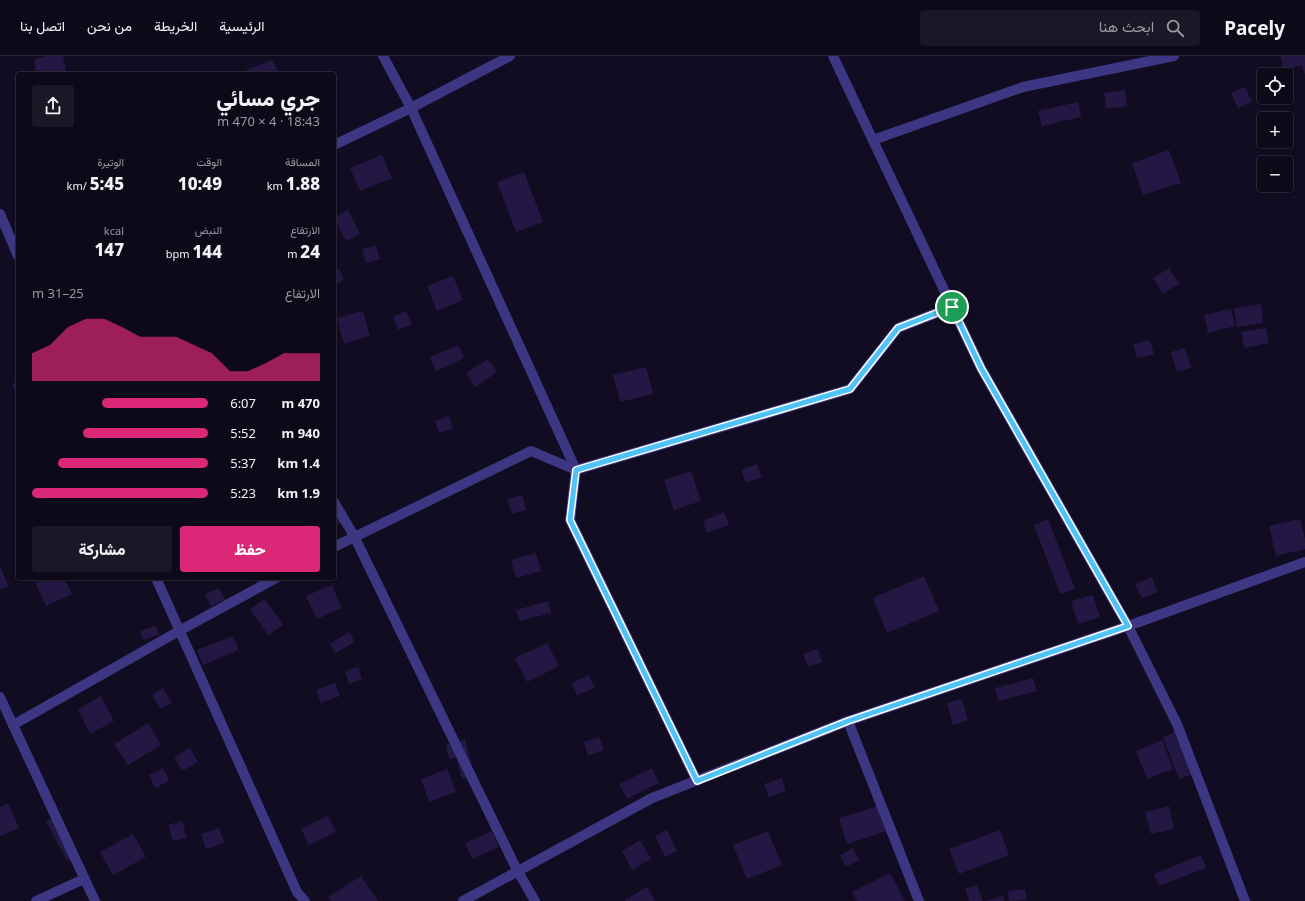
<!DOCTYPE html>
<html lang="ar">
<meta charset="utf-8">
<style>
body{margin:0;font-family:"Noto Sans",Vazirmatn,sans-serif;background:#1b1726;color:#f1f3f6;direction:rtl;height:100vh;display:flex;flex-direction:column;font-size:15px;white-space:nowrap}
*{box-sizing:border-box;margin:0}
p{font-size:13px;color:#9a9aa2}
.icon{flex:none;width:22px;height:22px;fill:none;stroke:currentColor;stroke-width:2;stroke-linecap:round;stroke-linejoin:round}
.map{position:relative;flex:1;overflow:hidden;direction:ltr}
.sheet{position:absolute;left:16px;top:16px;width:320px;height:508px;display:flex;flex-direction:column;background:#0d0919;border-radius:4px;box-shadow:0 1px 3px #0004,0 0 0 1px #2d2a38;direction:rtl}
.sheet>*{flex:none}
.tools{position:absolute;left:1257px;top:12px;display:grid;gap:8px}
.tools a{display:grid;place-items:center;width:36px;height:36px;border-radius:4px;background:#0d0919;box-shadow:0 1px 3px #0004,0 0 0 1px #2d2a38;font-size:20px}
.pin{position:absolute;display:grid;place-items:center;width:34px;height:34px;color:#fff;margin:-17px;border:2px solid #fff;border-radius:50%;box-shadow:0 1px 4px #0007}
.round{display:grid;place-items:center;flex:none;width:42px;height:42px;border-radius:4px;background:#1b1726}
.head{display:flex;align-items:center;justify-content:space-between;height:68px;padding:0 16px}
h1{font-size:22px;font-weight:800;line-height:30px}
.stats{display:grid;grid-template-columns:repeat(3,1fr);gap:6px;height:68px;padding:4px 16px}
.stats div{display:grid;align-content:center}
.stats b{font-size:17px;font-weight:800}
.stats small{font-size:11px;font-weight:400}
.stats p{font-size:11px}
.chart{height:112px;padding:8px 16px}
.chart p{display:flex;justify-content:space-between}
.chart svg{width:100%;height:72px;margin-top:4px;fill:#db2777;opacity:.7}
.action{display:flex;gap:8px;margin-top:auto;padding:8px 16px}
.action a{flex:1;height:46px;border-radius:4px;background:#db2777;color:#fff;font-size:16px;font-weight:800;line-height:46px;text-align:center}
.action a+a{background:#1b1726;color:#f1f3f6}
ul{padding:0 16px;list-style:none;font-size:13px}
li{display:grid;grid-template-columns:64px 48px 1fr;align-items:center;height:30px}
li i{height:10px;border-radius:5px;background:#db2777}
header{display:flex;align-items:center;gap:24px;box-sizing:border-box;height:56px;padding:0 20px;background:#0d0919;border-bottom:1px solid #2d2a38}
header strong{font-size:19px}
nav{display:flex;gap:22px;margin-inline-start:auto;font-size:14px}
.search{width:280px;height:36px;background:#1b1726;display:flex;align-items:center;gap:10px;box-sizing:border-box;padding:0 14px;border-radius:4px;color:#9a9aa2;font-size:15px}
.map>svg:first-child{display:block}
.building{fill:#231843}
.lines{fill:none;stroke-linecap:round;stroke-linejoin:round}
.minor{stroke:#3d3682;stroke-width:10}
.route-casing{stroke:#fff;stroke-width:8}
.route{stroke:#4fc3f7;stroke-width:5}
</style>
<header>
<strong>Pacely</strong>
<div class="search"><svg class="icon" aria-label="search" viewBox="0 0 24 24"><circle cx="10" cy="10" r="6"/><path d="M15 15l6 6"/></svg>ابحث هنا</div>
<nav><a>الرئيسية</a><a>الخريطة</a><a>من نحن</a><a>اتصل بنا</a></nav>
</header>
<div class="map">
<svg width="1305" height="845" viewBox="0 0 1305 845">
<rect width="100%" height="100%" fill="#110c21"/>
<g class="building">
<path d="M48,0h15l4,18h-31l-2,-15z"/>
<path d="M1280,0h25v19l-3,-10 -18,5z"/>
<path d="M273,4l6,14h-32l-1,-4z"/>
<path d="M1245,31l7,15 -14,6 -7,-15z"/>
<path d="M1125,34l2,16 -21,3 -2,-16z"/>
<path d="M1078,46l3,15 -39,9 -4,-15z"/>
<path d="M1169,94l12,33 -38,12 -11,-32z"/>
<path d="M382,99l10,23 -32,13 -10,-23z"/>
<path d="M524,116l19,50 -27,10 -19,-50z"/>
<path d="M348,154l12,24 -14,7 -12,-23z"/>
<path d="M376,189l4,14 -14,4 -4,-14z"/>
<path d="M1169,212l10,16 -16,10 -10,-16z"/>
<path d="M339,213l5,11 -10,5v-14z"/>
<path d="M453,220l10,24 -26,11 -10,-25z"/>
<path d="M1261,248l2,19 -26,4 -3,-19z"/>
<path d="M1231,253l4,17 -27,7 -4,-18z"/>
<path d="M363,255l7,25 -26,8 -7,-26z"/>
<path d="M406,255l6,13 -14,6 -5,-13z"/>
<path d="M1266,272l3,15 -25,5 -3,-16z"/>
<path d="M1150,284l4,14 -17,4 -4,-14z"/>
<path d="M458,289l6,13 -28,13 -6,-14z"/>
<path d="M1185,292l6,20 -14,4 -6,-20z"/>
<path d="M488,303l9,13 -22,15 -9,-14z"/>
<path d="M646,311l7,27 -33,8 -7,-27z"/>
<path d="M18,326v14l-2,1 -4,-13z"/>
<path d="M449,360l4,13 -14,4 -4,-12z"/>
<path d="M757,408l5,13 -16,6 -5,-13z"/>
<path d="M691,415l10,30 -27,9 -10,-30z"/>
<path d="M522,439l4,15 -14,4 -5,-15z"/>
<path d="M334,453l8,13 -8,4z"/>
<path d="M724,456l5,13 -22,8 -4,-12z"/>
<path d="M1048,463l27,70 -15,5 -26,-69z"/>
<path d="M1300,463l5,20v10l-29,7 -7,-30z"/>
<path d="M536,497l5,18 -25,7 -5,-18z"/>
<path d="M0,509l8,21 -8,3z"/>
<path d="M924,520l15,35 -52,22 -14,-35z"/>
<path d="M1152,521l6,15 -16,6 -7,-14z"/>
<path d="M37,522h27l8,16 -26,12 -12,-26z"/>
<path d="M332,529l10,23 -25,11 -11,-23z"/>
<path d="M219,532l6,12 -14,6 -6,-12z"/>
<path d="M1093,539l7,22 -22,7 -7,-23z"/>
<path d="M265,543l18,26 -15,10 -18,-26z"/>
<path d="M548,545l3,12 -31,8 -4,-11z"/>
<path d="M156,570l3,9 -16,5 -3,-9z"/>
<path d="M349,576l6,10 -20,11 -5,-9z"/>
<path d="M233,580l6,14 -36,15 -6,-15z"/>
<path d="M547,587l12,23 -32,16 -12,-24z"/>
<path d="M818,593l4,13 -14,5 -5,-13z"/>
<path d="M358,611l4,12 -13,5 -4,-13z"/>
<path d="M589,619l6,13 -18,7 -6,-12z"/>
<path d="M1033,622l4,13 -39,10 -3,-13z"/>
<path d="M335,627l5,13 -19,7 -5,-13z"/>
<path d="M163,632l9,15 -11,6 -9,-14z"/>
<path d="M101,640l13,25 -24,13 -12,-25z"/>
<path d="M962,643l6,21 -15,5 -6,-22z"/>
<path d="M148,667l13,22 -33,20 -14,-21z"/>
<path d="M1176,675l17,43 -14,5 -16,-42z"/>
<path d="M599,681l5,13 -16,6 -4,-14z"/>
<path d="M465,683l9,36 -12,4 -6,-22 -7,2 -3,-14z"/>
<path d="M1162,684l11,29 -26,10 -11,-28z"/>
<path d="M190,692l8,14 -16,9 -8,-14z"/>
<path d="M163,712l6,13 -14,7 -6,-13z"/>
<path d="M652,712l7,15 -32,16 -8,-15z"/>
<path d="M447,713l9,23 -27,10 -8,-23z"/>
<path d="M782,722l4,13 -17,6 -5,-13z"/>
<path d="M8,747l11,25 -19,8v-29z"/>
<path d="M878,750l8,25 -39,13 -8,-26z"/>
<path d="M1169,750l5,23 -23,5 -6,-22z"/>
<path d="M57,760l21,40 -11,5 -21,-40z"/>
<path d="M328,760l8,16 -27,13 -8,-16z"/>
<path d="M182,765l5,17 -14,3 -5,-16z"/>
<path d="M219,772l5,15 -18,6 -5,-15z"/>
<path d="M667,774l10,21 -12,6 -10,-21z"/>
<path d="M1000,774l9,25 -50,19 -10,-25z"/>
<path d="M492,775l7,16 -27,12 -7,-16z"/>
<path d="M768,775l14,34 -35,14 -14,-34z"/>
<path d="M133,778l13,23 -33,18 -13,-23z"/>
<path d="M640,784l11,19 -19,11 -10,-19z"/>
<path d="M853,792l6,12 -13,7 -6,-12z"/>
<path d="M1201,799l5,13 -47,18 -5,-12z"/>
<path d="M890,817l15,28h-48l-5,-9z"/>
<path d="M361,820l17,25h-47l-3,-4z"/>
<path d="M977,829l6,16h-14l-4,-12z"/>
<path d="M647,831l8,14h-29l-1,-1z"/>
<path d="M1025,833l2,11 -18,1 -1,-10z"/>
<path d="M1003,840l1,5h-18z"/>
</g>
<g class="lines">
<g class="minor">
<path d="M383,0l28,52 165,362 -6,50 127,261"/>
<path d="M833,0l148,312 147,258 49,98 68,177"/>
<path d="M873,84l150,-53 151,-31"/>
<path d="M334,89l77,-37 99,-52"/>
<path d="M0,158l18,42"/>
<path d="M334,446l20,34 163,334 18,31"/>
<path d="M334,491l197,-96 45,19 274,-81 48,-61 54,-21"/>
<path d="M156,522l141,314 8,9"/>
<path d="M0,641l95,204"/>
<path d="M848,665l71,180"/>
<path d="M13,669l166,-94 97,-53"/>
<path d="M36,845l48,-22"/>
<path d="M463,845l189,-103 196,-77 280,-95 177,-64"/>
</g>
</g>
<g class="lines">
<defs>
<path id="route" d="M952,251l29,61 147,258 -280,95 -151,60 -127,-261 6,-50 274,-81 48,-61z"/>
</defs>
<use href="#route" class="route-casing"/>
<use href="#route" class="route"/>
</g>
</svg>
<div class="tools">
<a><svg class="icon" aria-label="locate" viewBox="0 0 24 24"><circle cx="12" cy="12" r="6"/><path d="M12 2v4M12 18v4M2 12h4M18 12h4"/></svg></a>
<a>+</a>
<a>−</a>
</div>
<div class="pin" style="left:952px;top:251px;background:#1e9e55"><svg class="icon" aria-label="arrive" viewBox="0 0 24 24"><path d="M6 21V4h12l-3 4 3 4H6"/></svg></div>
<section class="sheet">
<div class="head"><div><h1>جري مسائي</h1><p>18:43 · 4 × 470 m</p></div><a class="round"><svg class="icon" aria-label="share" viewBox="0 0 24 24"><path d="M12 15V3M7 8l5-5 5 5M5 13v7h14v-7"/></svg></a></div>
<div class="stats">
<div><p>المسافة</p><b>1.88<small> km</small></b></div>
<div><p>الوقت</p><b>10:49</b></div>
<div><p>الوتيرة</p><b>5:45<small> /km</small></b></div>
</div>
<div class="stats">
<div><p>الارتفاع</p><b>24<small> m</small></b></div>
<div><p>النبض</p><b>144<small> bpm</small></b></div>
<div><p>kcal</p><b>147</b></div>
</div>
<div class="chart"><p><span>الارتفاع</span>25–31 m</p>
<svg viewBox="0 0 160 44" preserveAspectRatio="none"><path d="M0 44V27L10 22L20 11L30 6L40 6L50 11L60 17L70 17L80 17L90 22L100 27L110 38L120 38L130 33L140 27L150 27L160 27V44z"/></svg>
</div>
<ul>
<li><b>470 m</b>6:07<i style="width:60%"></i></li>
<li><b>940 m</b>5:52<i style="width:71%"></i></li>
<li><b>1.4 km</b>5:37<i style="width:85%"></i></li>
<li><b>1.9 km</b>5:23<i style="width:100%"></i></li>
</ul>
<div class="action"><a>حفظ</a><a>مشاركة</a></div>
</section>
</div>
